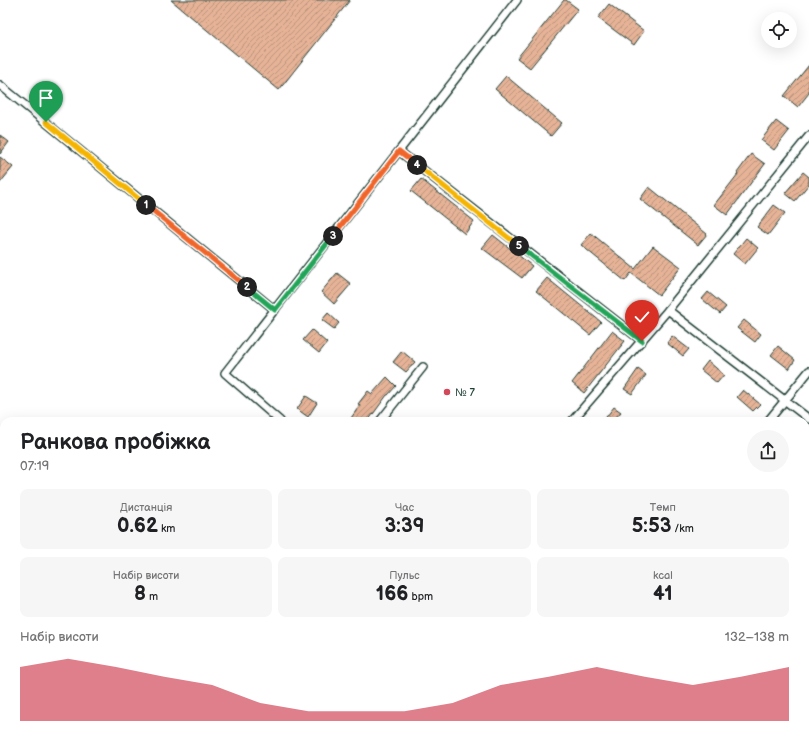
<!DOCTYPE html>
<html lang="uk">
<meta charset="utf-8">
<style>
body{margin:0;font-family:"Balsamiq Sans",sans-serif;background:#f6f6f6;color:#202124;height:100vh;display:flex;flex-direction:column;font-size:15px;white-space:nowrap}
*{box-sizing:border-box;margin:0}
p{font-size:13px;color:#757577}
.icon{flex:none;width:22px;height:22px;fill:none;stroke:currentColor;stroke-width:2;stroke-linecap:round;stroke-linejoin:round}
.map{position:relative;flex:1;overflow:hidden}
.panel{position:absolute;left:0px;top:417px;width:809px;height:324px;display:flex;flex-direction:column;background:#fff;border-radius:12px 12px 0 0;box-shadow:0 4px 16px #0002}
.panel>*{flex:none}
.buttons{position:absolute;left:761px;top:12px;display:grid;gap:8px}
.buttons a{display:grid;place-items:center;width:36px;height:36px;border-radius:50%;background:#fff;box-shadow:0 4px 16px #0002;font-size:20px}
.pin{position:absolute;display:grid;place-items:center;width:34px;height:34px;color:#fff;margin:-41px -17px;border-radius:50% 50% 50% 0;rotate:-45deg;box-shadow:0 0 4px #0007}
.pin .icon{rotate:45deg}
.km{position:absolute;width:20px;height:20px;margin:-10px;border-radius:50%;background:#222;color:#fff;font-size:11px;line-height:20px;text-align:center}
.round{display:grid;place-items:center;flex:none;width:42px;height:42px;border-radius:21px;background:#f6f6f6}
.head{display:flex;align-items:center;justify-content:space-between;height:68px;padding:0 20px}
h1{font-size:22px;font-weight:600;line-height:30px}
.metrics{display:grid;grid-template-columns:repeat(3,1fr);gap:6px;height:68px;padding:4px 20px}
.metrics div{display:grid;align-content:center;border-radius:8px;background:#f6f6f6;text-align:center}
.metrics b{font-size:20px;font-weight:600}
.metrics small{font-size:11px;font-weight:400}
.metrics p{font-size:11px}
.chart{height:112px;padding:8px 20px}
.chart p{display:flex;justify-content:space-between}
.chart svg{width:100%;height:72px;margin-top:4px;fill:#d1495b;opacity:.7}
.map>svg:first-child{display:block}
.building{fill:url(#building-hatch);stroke:#1f3d34}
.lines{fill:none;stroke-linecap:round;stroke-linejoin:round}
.street-casing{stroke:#1f3d34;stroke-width:10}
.secondary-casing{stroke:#1f3d34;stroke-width:13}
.street{stroke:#fff;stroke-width:7}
.secondary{stroke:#fff;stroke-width:10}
.split-1-casing{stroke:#fff;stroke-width:8}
.split-2-casing{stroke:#fff;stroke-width:8}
.split-3-casing{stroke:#fff;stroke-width:8}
.split-4-casing{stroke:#fff;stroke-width:8}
.split-5-casing{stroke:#fff;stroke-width:8}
.split-6-casing{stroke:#fff;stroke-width:8}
.split-1{stroke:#f5b400;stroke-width:5}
.split-2{stroke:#f0652b;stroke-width:5}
.split-3{stroke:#22a559;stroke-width:5}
.split-4{stroke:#f0652b;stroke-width:5}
.split-5{stroke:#f5b400;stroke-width:5}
.split-6{stroke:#22a559;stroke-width:5}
.poi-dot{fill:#d1495b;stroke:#fff;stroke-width:1.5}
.labels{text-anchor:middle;stroke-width:3;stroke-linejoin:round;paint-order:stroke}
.poi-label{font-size:11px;fill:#1f3d34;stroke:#fff;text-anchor:start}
</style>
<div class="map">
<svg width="809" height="741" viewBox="0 0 809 741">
<defs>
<pattern id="building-hatch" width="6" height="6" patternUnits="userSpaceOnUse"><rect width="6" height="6" fill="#e6b397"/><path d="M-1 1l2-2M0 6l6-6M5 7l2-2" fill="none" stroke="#ba937c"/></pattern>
</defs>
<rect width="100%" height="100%" fill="#fff"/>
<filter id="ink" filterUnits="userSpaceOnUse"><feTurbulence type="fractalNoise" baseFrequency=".025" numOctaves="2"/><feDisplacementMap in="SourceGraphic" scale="8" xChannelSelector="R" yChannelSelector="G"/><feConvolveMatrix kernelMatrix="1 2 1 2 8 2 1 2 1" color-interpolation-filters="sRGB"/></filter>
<g filter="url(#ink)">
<g class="building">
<path d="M171,0h179l-71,90z"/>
<path d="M564,0h2l12,9 -48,59 -13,-10z"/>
<path d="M609,4l35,27 -10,14 -36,-27z"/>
<path d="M809,65v28l-11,14 -14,-11z"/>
<path d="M506,76l56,47 -11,13 -56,-47z"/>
<path d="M776,121l13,10 -15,19 -13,-10z"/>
<path d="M0,135l9,7 -9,12z"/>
<path d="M751,154l14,10 -38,51 -13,-10 24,-31 -1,-1z"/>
<path d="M0,157l13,10 -13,16z"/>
<path d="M803,172l6,5v7l-14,17 -10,-8z"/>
<path d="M421,179l53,42 -9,13 -54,-43z"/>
<path d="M649,187l58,47 -9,11 -58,-46z"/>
<path d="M774,205l11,8 -17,22 -11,-8z"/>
<path d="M591,233l44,36 18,-23 28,21 -22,28 -28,-22 -6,8 -44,-36z"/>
<path d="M493,235l39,31 -10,12 -40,-30z"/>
<path d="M746,238l12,10 -13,16 -12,-10z"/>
<path d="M337,273l14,11 -17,20 -13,-12z"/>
<path d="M547,278l54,44 -11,13 -54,-44z"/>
<path d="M708,292l18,15 -6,7 -18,-15z"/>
<path d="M328,313l11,10 -5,6 -12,-9z"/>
<path d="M744,320l17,14 -6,8 -18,-14z"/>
<path d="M312,330l15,13 -8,10 -16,-13z"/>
<path d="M612,331l13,10 -41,52 -12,-10z"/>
<path d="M672,336l17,13 -6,7 -16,-13z"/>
<path d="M778,346l17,14 -6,9 -18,-14z"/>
<path d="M402,351l13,11 -9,10 -13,-10z"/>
<path d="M708,361l16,14 -7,8 -16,-13z"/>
<path d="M638,369l8,6 -14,19 -8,-5z"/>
<path d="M387,377l9,9 -8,9h-1l-19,26h-19l11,-16 -2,-1 10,-13 4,3z"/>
<path d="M743,390l17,14 -7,7 -16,-14z"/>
<path d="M306,396l11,7 -9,14 -11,-8z"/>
<path d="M614,407l7,5 -8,9h-10z"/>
</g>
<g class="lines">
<defs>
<g id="street">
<path d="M0,85l275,225"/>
<path d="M399,151l243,190"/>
<path d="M668,310l141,109"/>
<path d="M280,421l-55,-48 292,-373"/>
<path d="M380,421l43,-54"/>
<path d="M572,421l96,-111 141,-174"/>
<path d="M768,421l41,-50"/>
<path d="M670,737l5,4"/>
<path d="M362,741l1,-4"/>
</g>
<g id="secondary">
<path d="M805,621l4,-5"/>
<path d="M0,711l4,1"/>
<path d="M120,737l19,4"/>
<path d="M708,741l3,-4"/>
</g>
</defs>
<use href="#street" class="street-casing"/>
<use href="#secondary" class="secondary-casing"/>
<use href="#street" class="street"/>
<use href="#secondary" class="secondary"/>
</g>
</g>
<g class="lines" filter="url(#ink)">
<defs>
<path id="split-1" d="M46,122l100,83"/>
<path id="split-2" d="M146,205l101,82"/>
<path id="split-3" d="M247,287l28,23 58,-74"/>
<path id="split-4" d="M333,236l66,-85 18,14"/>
<path id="split-5" d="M417,165l102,81"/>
<path id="split-6" d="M519,246l123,95"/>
</defs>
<use href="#split-1" class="split-1-casing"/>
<use href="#split-2" class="split-2-casing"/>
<use href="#split-3" class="split-3-casing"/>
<use href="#split-4" class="split-4-casing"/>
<use href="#split-5" class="split-5-casing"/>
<use href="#split-6" class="split-6-casing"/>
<use href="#split-1" class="split-1"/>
<use href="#split-2" class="split-2"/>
<use href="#split-3" class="split-3"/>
<use href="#split-4" class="split-4"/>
<use href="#split-5" class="split-5"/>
<use href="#split-6" class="split-6"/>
</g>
<circle class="poi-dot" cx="447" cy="392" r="4"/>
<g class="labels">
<g class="poi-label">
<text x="455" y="396">№ 7</text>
</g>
</g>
</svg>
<div class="buttons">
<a><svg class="icon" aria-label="locate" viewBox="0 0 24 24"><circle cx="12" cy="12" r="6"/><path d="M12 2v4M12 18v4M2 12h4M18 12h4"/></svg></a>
</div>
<div class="pin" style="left:46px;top:122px;background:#1e9e55"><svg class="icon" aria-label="arrive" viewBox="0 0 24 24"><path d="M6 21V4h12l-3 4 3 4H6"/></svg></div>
<div class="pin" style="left:642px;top:341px;background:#d93025"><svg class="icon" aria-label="check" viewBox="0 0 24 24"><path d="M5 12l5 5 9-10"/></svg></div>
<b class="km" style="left:146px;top:205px">1</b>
<b class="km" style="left:247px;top:287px">2</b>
<b class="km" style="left:333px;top:236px">3</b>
<b class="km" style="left:417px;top:165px">4</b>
<b class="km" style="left:519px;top:246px">5</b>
<section class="panel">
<div class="head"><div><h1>Ранкова пробіжка</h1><p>07:19</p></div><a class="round"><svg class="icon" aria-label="share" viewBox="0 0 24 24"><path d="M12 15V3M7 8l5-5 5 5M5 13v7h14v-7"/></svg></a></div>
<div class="metrics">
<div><p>Дистанція</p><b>0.62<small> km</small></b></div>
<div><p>Час</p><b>3:39</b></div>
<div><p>Темп</p><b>5:53<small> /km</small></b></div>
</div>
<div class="metrics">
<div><p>Набір висоти</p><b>8<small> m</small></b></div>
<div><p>Пульс</p><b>166<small> bpm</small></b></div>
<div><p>kcal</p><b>41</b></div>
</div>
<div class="chart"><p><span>Набір висоти</span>132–138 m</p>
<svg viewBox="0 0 160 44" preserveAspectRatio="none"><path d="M0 44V11L10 6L20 11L30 17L40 22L50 33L60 38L70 38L80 38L90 33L100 22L110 17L120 11L130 17L140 22L150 17L160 11V44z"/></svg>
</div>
</section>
</div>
